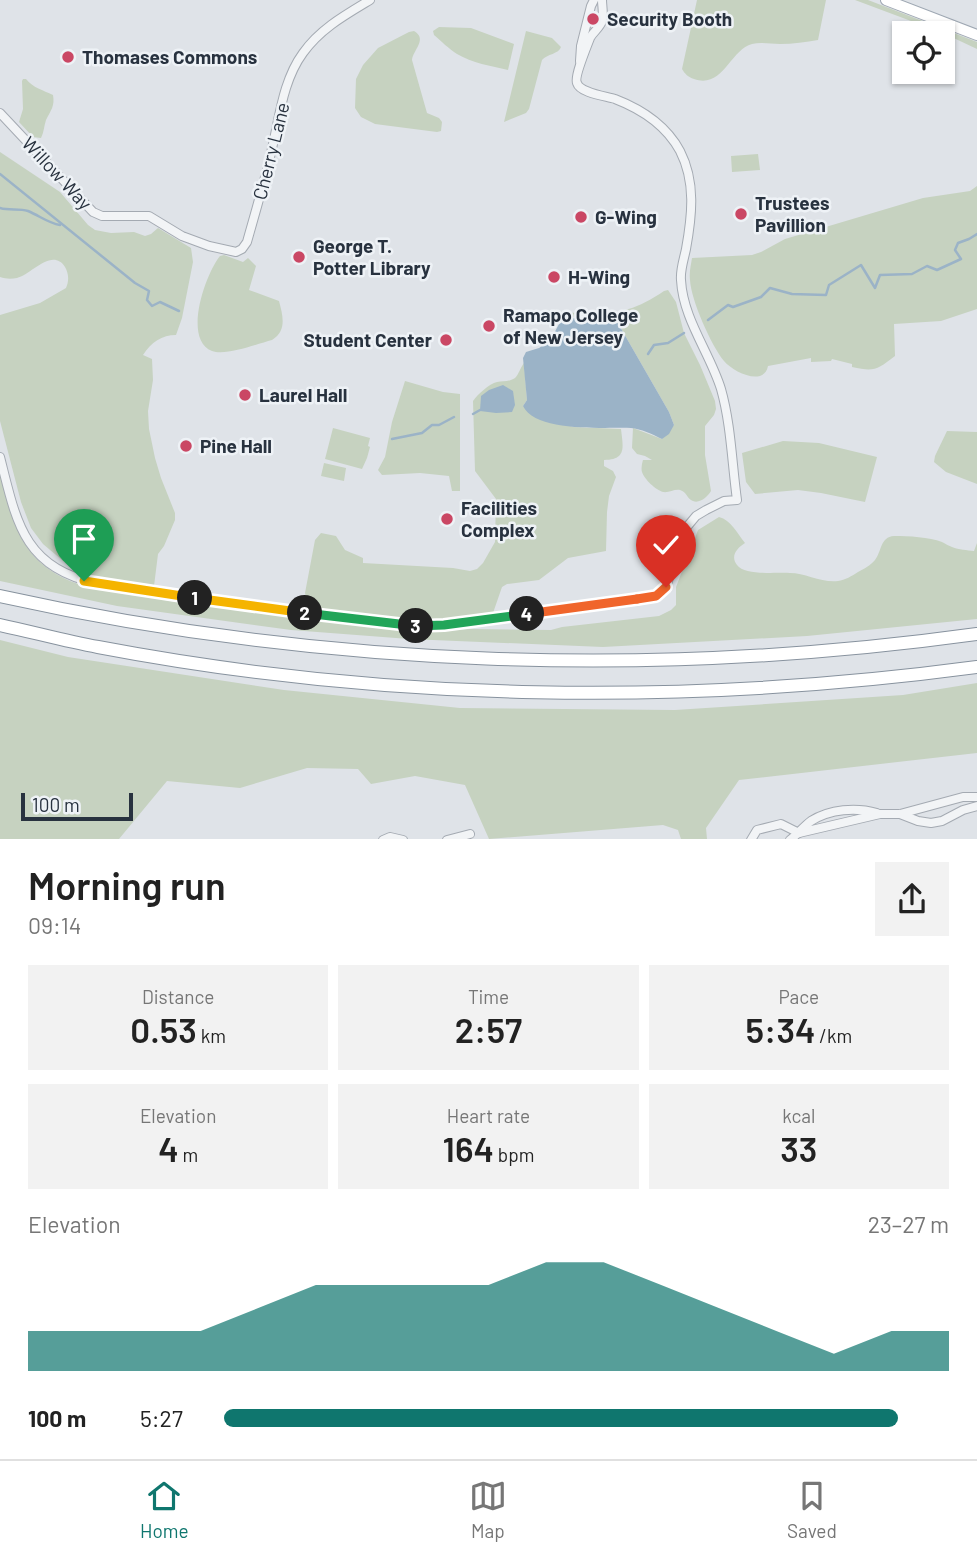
<!DOCTYPE html>
<meta charset="utf-8">
<style>
body{margin:0;font-family:Barlow,sans-serif;background:#f2f2f2;color:#222;height:100vh;display:flex;flex-direction:column;font-size:26px;white-space:nowrap}
*{box-sizing:border-box;margin:0}
p{font-size:23px;color:#767676}
.icon{flex:none;width:38px;height:38px;fill:none;stroke:currentColor;stroke-width:2;stroke-linecap:round;stroke-linejoin:round}
.map{position:relative;height:839px;overflow:hidden}
.drawer{display:flex;flex-direction:column;background:#fff;flex:1}
.drawer>*{flex:none}
.controls{position:absolute;left:892px;top:21px;display:grid;gap:14px}
.controls a{display:grid;place-items:center;width:63px;height:63px;border-radius:0px;background:#fff;box-shadow:0 2px 5px #0004;font-size:35px}
.scale{position:absolute;left:21px;bottom:18px;width:112px;box-sizing:border-box;padding-left:7px;border:4px solid #28323f;border-top:0;font-size:19px;line-height:24px;white-space:nowrap;color:#28323f;-webkit-text-stroke:5px #eef2f6;paint-order:stroke}
.pin{position:absolute;display:grid;place-items:center;width:60px;height:60px;color:#fff;margin:-72px -30px;border-radius:50% 50% 50% 0;rotate:-45deg;box-shadow:0 0 7px #0007}
.pin .icon{rotate:45deg}
.km{position:absolute;width:35px;height:35px;margin:-18px;border-radius:50%;background:#222;color:#fff;font-size:19px;line-height:35px;text-align:center}
.round{display:grid;place-items:center;flex:none;width:74px;height:74px;border-radius:0px;background:#f2f2f2}
.head{display:flex;align-items:center;justify-content:space-between;height:119px;padding:0 28px}
h1{font-size:38px;font-weight:600;line-height:52px}
.metrics{display:grid;grid-template-columns:repeat(3,1fr);gap:10px;height:119px;padding:7px 28px}
.metrics div{display:grid;align-content:center;border-radius:0px;background:#f2f2f2;text-align:center}
.metrics b{font-size:35px;font-weight:600}
.metrics small{font-size:19px;font-weight:400}
.metrics p{font-size:19px}
.chart{height:196px;padding:14px 28px}
.chart p{display:flex;justify-content:space-between}
.chart svg{width:100%;height:126px;margin-top:7px;fill:#0f766e;opacity:.7}
ul{padding:0 28px;list-style:none;font-size:23px}
li{display:grid;grid-template-columns:112px 84px 1fr;align-items:center;height:52px}
li i{height:18px;border-radius:9px;background:#0f766e}
.dock{display:flex;justify-content:space-around;align-items:center;height:98px;border-top:2px solid #e0e0e0;background:#fff;font-size:19px;color:#767676}
.dock a{display:grid;justify-items:center;gap:4px}
.dock .selected{color:#0f766e}
.map>svg:first-child{display:block}
.green{fill:#c6d2c0}
.water{fill:#9bb3c7}
.lines{fill:none;stroke-linecap:round;stroke-linejoin:round}
.stream{stroke:#9bb3c7;stroke-width:2.5}
.minor-casing{stroke:#a4aab2;stroke-width:10}
.major-casing{stroke:#9fa8b3;stroke-width:12}
.highway-casing{stroke:#87929e;stroke-width:14}
.minor{stroke:#f2f4f6;stroke-width:8}
.major{stroke:#fff;stroke-width:10}
.highway{stroke:#fff;stroke-width:12}
.split-1-casing{stroke:#fff;stroke-width:14}
.split-2-casing{stroke:#fff;stroke-width:14}
.split-3-casing{stroke:#fff;stroke-width:14}
.split-4-casing{stroke:#fff;stroke-width:14}
.split-5-casing{stroke:#fff;stroke-width:14}
.split-6-casing{stroke:#fff;stroke-width:14}
.split-1{stroke:#f5b400;stroke-width:9}
.split-2{stroke:#f5b400;stroke-width:9}
.split-3{stroke:#22a559;stroke-width:9}
.split-4{stroke:#22a559;stroke-width:9}
.split-5{stroke:#f0652b;stroke-width:9}
.split-6{stroke:#f0652b;stroke-width:9}
.poi-dot{fill:#ca4764;stroke:#eef2f6;stroke-width:2.5}
.labels{text-anchor:middle;stroke-width:5;stroke-linejoin:round;paint-order:stroke}
.poi-label{font-size:19px;font-weight:bold;fill:#28323f;stroke:#eef2f6;text-anchor:start}
.street-label{font-size:19px;fill:#28323f;stroke:#eef2f6}
</style>
<div class="map">
<svg width="977" height="840" viewBox="0 0 977 840">
<rect width="100%" height="100%" fill="#dfe3e8"/>
<g class="green">
<path d="M697,0h129l-8,40c-12,2 -25,4 -38,4 -10,0 -19,-2 -28,0 -22,6 -29,45 -58,35 -6,-2 -9,-5 -12,-10z"/>
<path d="M855,0h13l109,42v7l-34,-16z"/>
<path d="M439,27l32,1 43,16 -6,26c-17,-4 -36,-7 -51,-16 -8,-5 -16,-13 -23,-19l-1,-4z"/>
<path d="M414,31c14,8 -1,19 -2,29l15,53 12,5 3,4 -1,9 -4,1 -62,-8 -14,-7 -6,-9 1,-29 7,-14 15,-17 31,-16z"/>
<path d="M526,31l26,7 9,9c-2,7 -14,7 -19,13l-13,49 -3,4 -22,9z"/>
<path d="M23,79h3c7,9 17,11 27,16 2,11 -2,15 -7,25 -2,6 -2,12 -5,18l-8,-1 -14,-15 4,-13 -1,-28z"/>
<path d="M0,152l60,40 28,33 7,5 16,3 23,-1 11,4 6,-2 7,-6 33,20 2,14 -11,56 -6,17c-14,0 -25,7 -33,20l9,4 1,21 -5,31 1,18 6,29 6,20 14,35v7l-11,26 -6,8 -4,32 -56,-8 -23,-7 -32,-27 -12,-16 -10,-26 -21,-81v-106l40,-12 26,-15c3,-7 3,-14 -1,-21 -13,-20 -34,8 -48,11 -6,1 -11,1 -17,-1z"/>
<path d="M758,154l2,16 -28,2 -1,-16z"/>
<path d="M977,186v123l-36,12 -47,3 1,32c-18,14 -21,16 -43,11v-3l-20,-5 -1,2 -20,1v-4l-43,8c-4,21 -35,6 -44,-5 -13,-16 -33,-61 -34,-81 -1,-8 1,-15 2,-22l60,-3 9,-3 24,-13 44,-13 94,-28 47,-7z"/>
<path d="M224,255l19,7 5,-4 8,8 -7,24 30,11c4,15 8,30 -7,39 -15,4 -46,16 -60,11 -30,-12 -6,-78 8,-95z"/>
<path d="M668,290l8,12 8,31 16,32 15,36 1,8 -2,6 -9,11v29l6,36c-3,5 -11,13 -18,10 -6,-2 -6,-9 -13,-11 -6,-1 -11,3 -17,2 -7,-2 -19,-13 -21,-20 -1,-3 0,-9 1,-12h9l-7,-4 -8,-2 -5,-6 1,-20 29,11 12,-14 -5,-13 -50,-87 -7,-9c-17,-1 -38,-3 -53,8l-11,-14c48,5 74,10 116,-19z"/>
<path d="M524,363l3,37 -4,6 50,21 48,2c2,18 6,31 -17,31v6l9,5 3,6 -7,19 -2,16 -1,39 -38,7 -29,22 -32,4 -5,3 -9,26 -46,6 -36,2 -91,-11 -13,-8 -2,-9 10,-53 6,-7 15,3 9,14 18,8v5l90,5 17,3 7,-2 6,-6 12,-21 1,-43 -21,-28 -2,-70c5,-7 16,-17 24,-19 6,-1 12,0 18,-4 4,-4 5,-10 9,-15z"/>
<path d="M405,381l38,11 17,2v97h-8l-3,-15 -29,-3 -38,2 -4,-5 7,-13 7,-35z"/>
<path d="M333,428l37,10 -2,8 2,1 -3,11 -5,11 -37,-10z"/>
<path d="M947,431l30,1v52l-31,-12 -12,-10 1,-6z"/>
<path d="M783,441l36,2 58,14 -12,45 -44,-9 -23,-3 -43,4 -9,-12 -4,-29z"/>
<path d="M324,463l22,5 -2,13 -23,-5z"/>
<path d="M0,474c14,52 22,90 78,110l98,18 236,30 58,-3 81,1 11,-3 97,-11 12,-6 5,-5v-18l22,-57 21,-13c12,3 18,16 26,26 -8,5 -15,13 -8,22 8,11 40,7 53,8 15,0 32,10 48,8 7,-1 14,-5 20,-9 6,-3 13,-7 17,-12 7,-9 5,-23 19,-24 15,0 35,1 48,6 4,2 7,4 10,5 7,3 15,3 22,4l3,-8v76l-170,17 -204,11 -194,-8 -118,-9 -174,-24 -117,-25z"/>
<path d="M0,640l68,17 216,33 176,18 215,2 228,-15 74,-12v70l-238,27 -33,48 1,11h-26l-3,-9 -15,-5 -174,14 -24,-54 -50,-9 -44,8 -13,-15 -51,-1 -67,20 -73,-7 -48,58h-119z"/>
</g>
<g class="water">
<path d="M596,315l16,1 7,9 50,87 5,13 -5,9 -7,5c-10,-5 -21,-10 -31,-11 -26,-1 -95,5 -108,-22l4,-6 -4,-42 3,-6 13,-4 11,-7 9,-17 7,-5z"/>
<path d="M503,385l10,6 2,14 -3,7 -16,1 -16,-2 1,-15 8,-6z"/>
</g>
<g class="lines">
<g class="stream">
<path d="M0,174l135,109 14,8 -2,9 5,6 8,-4 19,9"/>
<path d="M0,208c9,3 19,0 28,3 12,5 20,12 32,14"/>
<path d="M708,320l20,-15 5,2 28,-10 9,-9 22,6 34,1 3,-10 32,-20 14,23 5,-13 32,-1 15,-8 10,4 24,-11 -6,-9 3,-7 11,-4 8,-5"/>
<path d="M648,354l6,-9 14,-2 16,-10"/>
<path d="M473,414l7,-4"/>
<path d="M392,439l30,-6 10,-8h7l15,-8"/>
</g>
<defs>
<g id="minor">
<path d="M580,61l1,-15 10,-40 3,-6"/>
<path d="M0,113l93,99 9,4h47l33,20 27,10 27,6 6,-3 5,-7c9,-32 19,-65 26,-98 7,-31 11,-65 30,-91 17,-24 42,-38 67,-53"/>
<path d="M0,457c16,63 23,111 96,126l193,28 127,15 28,-1 211,-29 11,-9 20,-59 10,-12 10,-6 18,-9 13,-1c-5,-36 -6,-76 -16,-111 -11,-36 -38,-70 -40,-109 -1,-10 3,-21 5,-31 6,-33 10,-67 -6,-98 -14,-26 -39,-42 -65,-52 -10,-3 -35,-6 -38,-16 -3,-6 10,-37 13,-45 3,-6 10,-10 12,-17 2,-6 0,-15 0,-21"/>
<path d="M900,814l18,7 13,2 11,-2 21,-11 14,-4"/>
<path d="M799,833l81,-19h20l63,-17h14"/>
<path d="M383,840l7,-3 13,3"/>
<path d="M447,840l23,-6"/>
<path d="M751,840l6,-10 24,-6 18,9"/>
<path d="M790,840c8,-6 14,-14 21,-19 19,-12 45,-14 66,-8"/>
</g>
<path id="major" d="M886,0l91,35"/>
<g id="highway">
<path d="M0,596c320,71 652,83 977,38"/>
<path d="M0,625c33,7 65,16 98,22 289,55 587,59 879,20"/>
</g>
</defs>
<use href="#minor" class="minor-casing"/>
<use href="#major" class="major-casing"/>
<use href="#highway" class="highway-casing"/>
<use href="#minor" class="minor"/>
<use href="#major" class="major"/>
<use href="#highway" class="highway"/>
</g>
<g class="lines">
<defs>
<path id="split-1" d="M84,581l111,17"/>
<path id="split-2" d="M195,598l110,15"/>
<path id="split-3" d="M305,613l111,13"/>
<path id="split-4" d="M416,626l28,-1 83,-11"/>
<path id="split-5" d="M527,614l110,-15"/>
<path id="split-6" d="M637,599l19,-3 10,-9"/>
</defs>
<use href="#split-1" class="split-1-casing"/>
<use href="#split-2" class="split-2-casing"/>
<use href="#split-3" class="split-3-casing"/>
<use href="#split-4" class="split-4-casing"/>
<use href="#split-5" class="split-5-casing"/>
<use href="#split-6" class="split-6-casing"/>
<use href="#split-1" class="split-1"/>
<use href="#split-2" class="split-2"/>
<use href="#split-3" class="split-3"/>
<use href="#split-4" class="split-4"/>
<use href="#split-5" class="split-5"/>
<use href="#split-6" class="split-6"/>
</g>
<g class="poi-dot">
<circle cx="593" cy="19" r="7"/>
<circle cx="68" cy="57" r="7"/>
<circle cx="741" cy="214" r="7"/>
<circle cx="581" cy="217" r="7"/>
<circle cx="299" cy="257" r="7"/>
<circle cx="554" cy="277" r="7"/>
<circle cx="489" cy="326" r="7"/>
<circle cx="446" cy="340" r="7"/>
<circle cx="245" cy="395" r="7"/>
<circle cx="186" cy="446" r="7"/>
<circle cx="447" cy="519" r="7"/>
</g>
<g class="labels">
<g class="poi-label">
<text x="607" y="26">Security Booth</text>
<text x="82" y="64">Thomases Commons</text>
<text x="755" y="210">Trustees<tspan x="755" dy="22">Pavillion</tspan></text>
<text x="595" y="224">G-Wing</text>
<text x="313" y="253">George T.<tspan x="313" dy="22">Potter Library</tspan></text>
<text x="568" y="284">H-Wing</text>
<text x="503" y="322">Ramapo College<tspan x="503" dy="22">of New Jersey</tspan></text>
<text x="432" y="347" text-anchor="end">Student Center</text>
<text x="259" y="402">Laurel Hall</text>
<text x="200" y="453">Pine Hall</text>
<text x="461" y="515">Facilities<tspan x="461" dy="22">Complex</tspan></text>
</g>
<g class="street-label">
<text transform="translate(271 151) rotate(-76)" y="7">Cherry Lane</text>
<text transform="translate(57 173) rotate(47)" y="7">Willow Way</text>
</g>
</g>
</svg>
<div class="controls">
<a><svg class="icon" aria-label="locate" viewBox="0 0 24 24"><circle cx="12" cy="12" r="6"/><path d="M12 2v4M12 18v4M2 12h4M18 12h4"/></svg></a>
</div>
<div class="scale">100 m</div>
<div class="pin" style="left:84px;top:581px;background:#1e9e55"><svg class="icon" aria-label="arrive" viewBox="0 0 24 24"><path d="M6 21V4h12l-3 4 3 4H6"/></svg></div>
<div class="pin" style="left:666px;top:587px;background:#d93025"><svg class="icon" aria-label="check" viewBox="0 0 24 24"><path d="M5 12l5 5 9-10"/></svg></div>
<b class="km" style="left:195px;top:598px">1</b>
<b class="km" style="left:305px;top:613px">2</b>
<b class="km" style="left:416px;top:626px">3</b>
<b class="km" style="left:527px;top:614px">4</b>
</div>
<section class="drawer">
<div class="head"><div><h1>Morning run</h1><p>09:14</p></div><a class="round"><svg class="icon" aria-label="share" viewBox="0 0 24 24"><path d="M12 15V3M7 8l5-5 5 5M5 13v7h14v-7"/></svg></a></div>
<div class="metrics">
<div><p>Distance</p><b>0.53<small> km</small></b></div>
<div><p>Time</p><b>2:57</b></div>
<div><p>Pace</p><b>5:34<small> /km</small></b></div>
</div>
<div class="metrics">
<div><p>Elevation</p><b>4<small> m</small></b></div>
<div><p>Heart rate</p><b>164<small> bpm</small></b></div>
<div><p>kcal</p><b>33</b></div>
</div>
<div class="chart"><p><span>Elevation</span>23–27 m</p>
<svg viewBox="0 0 160 44" preserveAspectRatio="none"><path d="M0 44V30L10 30L20 30L30 30L40 22L50 14L60 14L70 14L80 14L90 6L100 6L110 14L120 22L130 30L140 38L150 30L160 30V44z"/></svg>
</div>
<ul>
<li><b>100 m</b>5:27<i style="width:93%"></i></li>
</ul>
</section>
<nav class="dock">
<a class="selected"><svg class="icon" aria-label="home" viewBox="0 0 24 24"><path d="M3 11l9-7 9 7M6 9v11h12V9"/></svg>Home</a>
<a><svg class="icon" aria-label="map" viewBox="0 0 24 24"><path d="M3 6l6-2 6 2 6-2v14l-6 2-6-2-6 2zM9 4v14M15 6v14"/></svg>Map</a>
<a><svg class="icon" aria-label="saved" viewBox="0 0 24 24"><path d="M7 4h10v16l-5-4-5 4z"/></svg>Saved</a>
</nav>
